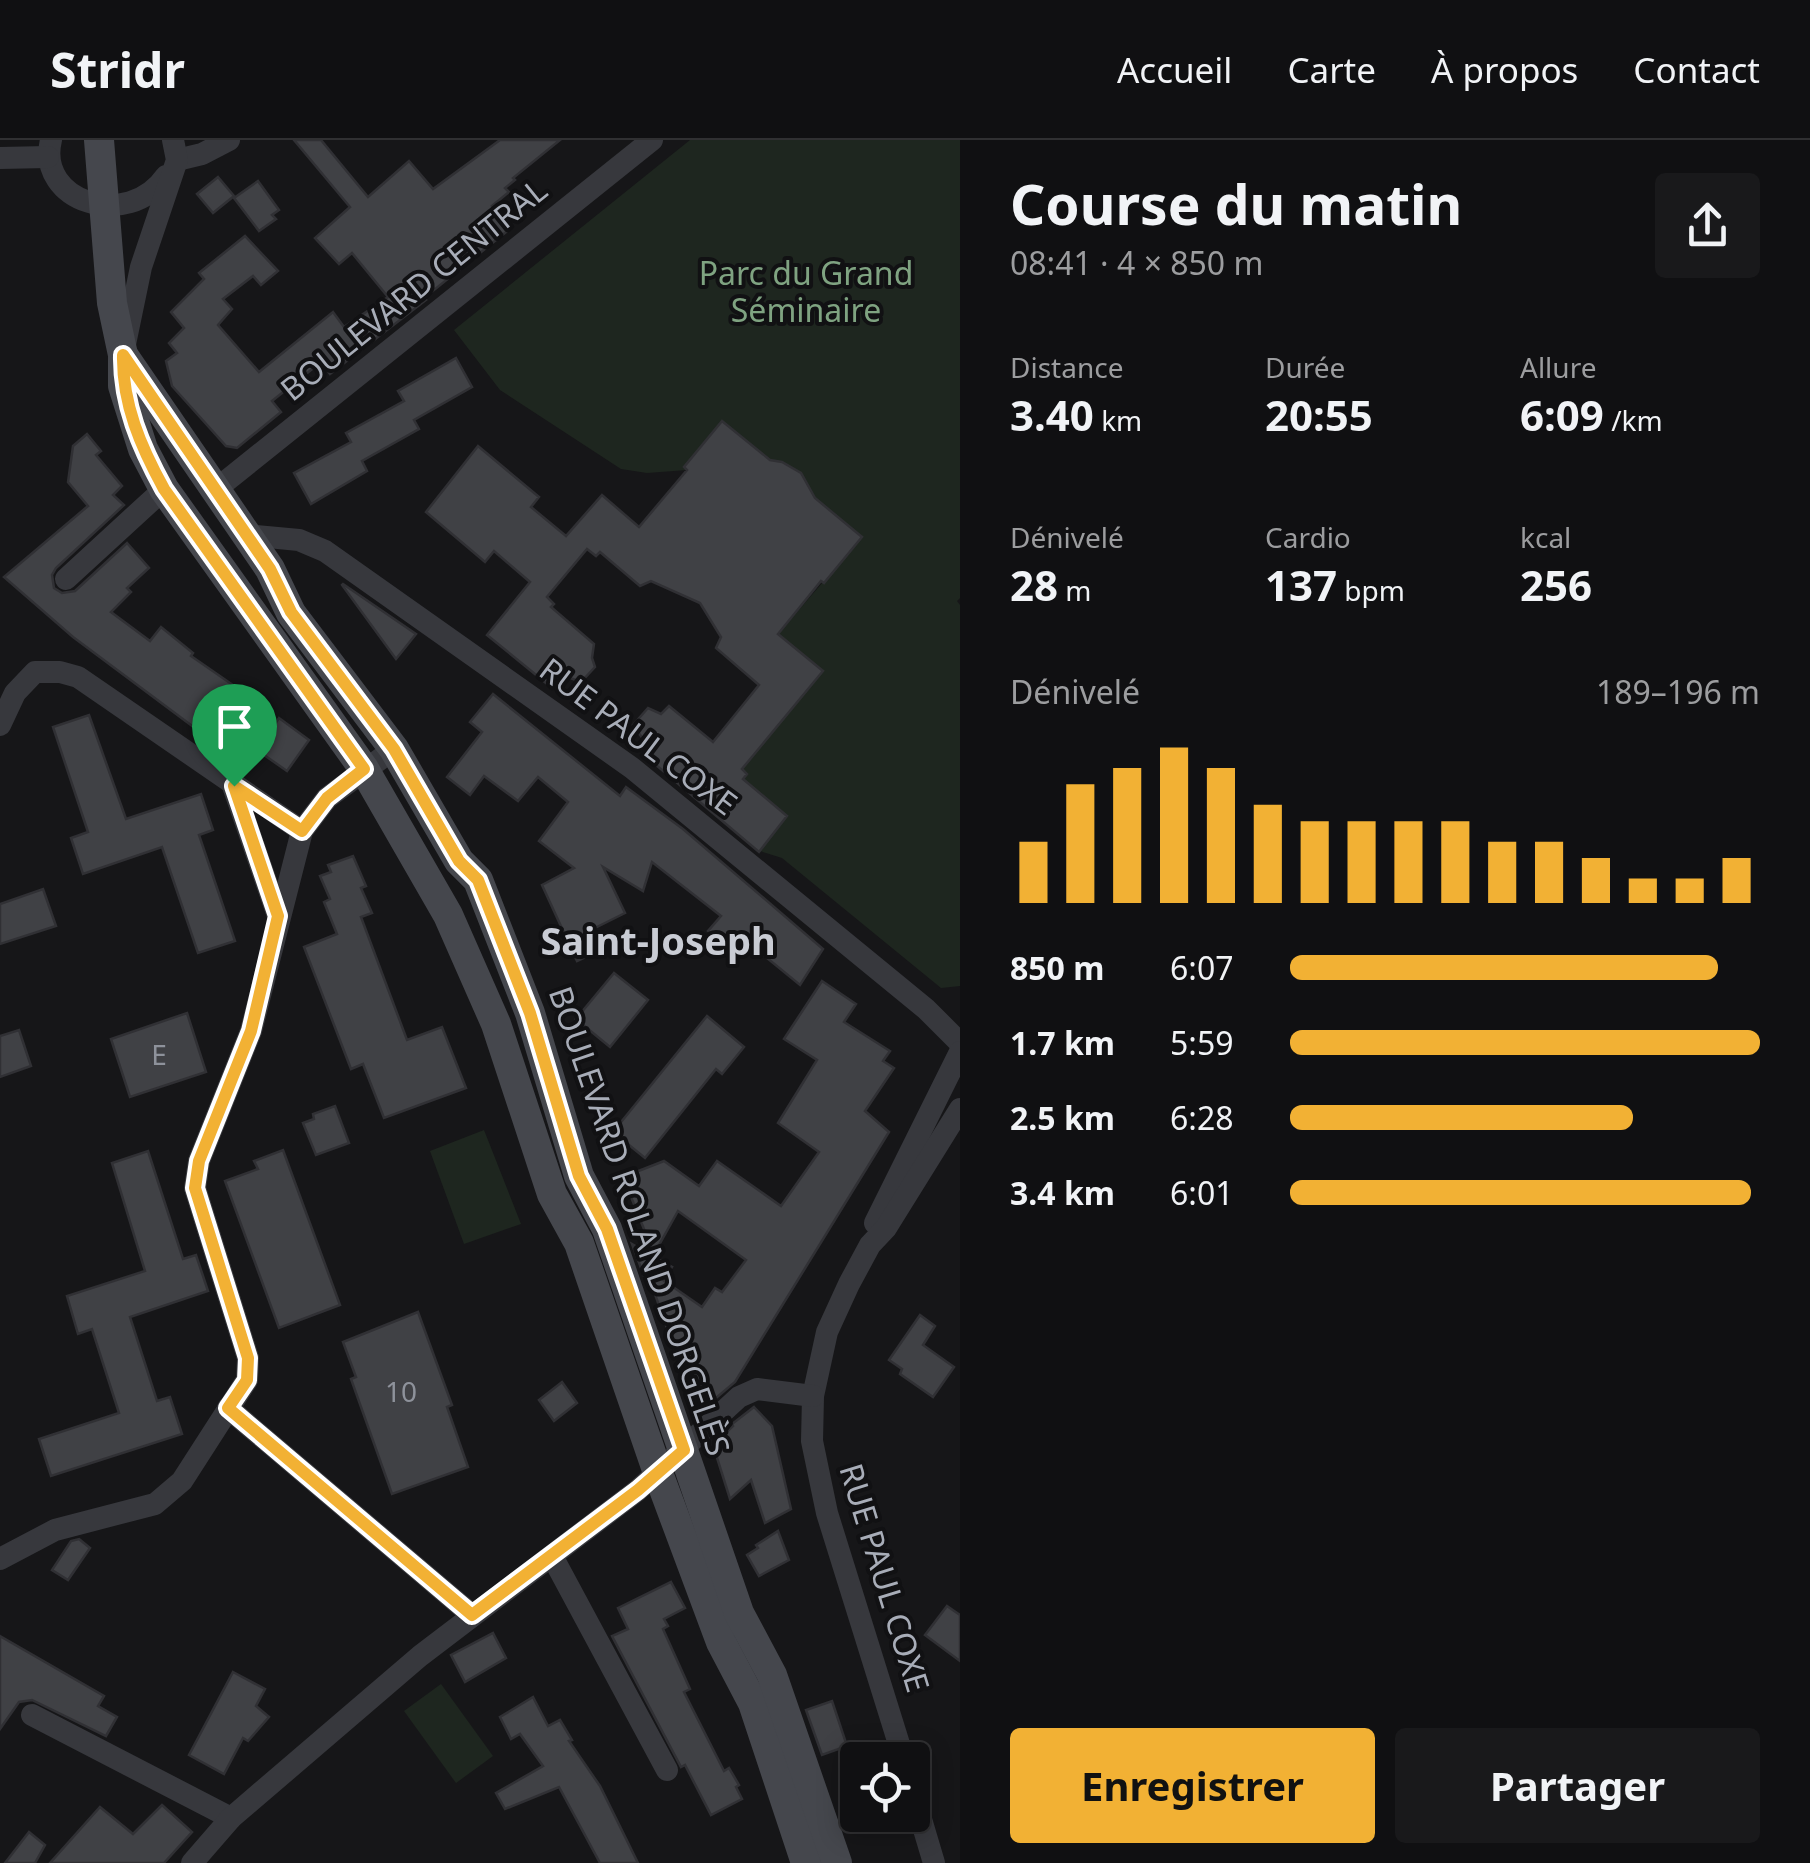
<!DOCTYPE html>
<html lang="fr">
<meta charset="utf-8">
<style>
body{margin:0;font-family:"Noto Sans",sans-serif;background:#19191b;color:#f1f3f6;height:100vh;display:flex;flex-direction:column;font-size:38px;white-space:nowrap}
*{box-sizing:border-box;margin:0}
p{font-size:32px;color:#9c9d9f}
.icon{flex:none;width:55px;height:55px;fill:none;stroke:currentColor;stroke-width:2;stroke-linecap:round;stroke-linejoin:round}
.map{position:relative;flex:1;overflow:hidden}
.panel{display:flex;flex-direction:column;background:#101012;width:850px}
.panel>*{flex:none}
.fabs{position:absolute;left:840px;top:1602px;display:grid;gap:20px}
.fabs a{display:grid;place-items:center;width:90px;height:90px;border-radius:10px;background:#101012;box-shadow:0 5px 25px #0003,0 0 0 2px #303032;font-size:50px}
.pin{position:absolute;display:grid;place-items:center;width:85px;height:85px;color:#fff;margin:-102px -42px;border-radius:50% 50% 50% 0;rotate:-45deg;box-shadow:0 0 10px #0007}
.pin .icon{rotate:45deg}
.round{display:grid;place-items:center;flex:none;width:105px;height:105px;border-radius:10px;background:#19191b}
.head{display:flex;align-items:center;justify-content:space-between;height:170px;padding:0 50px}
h1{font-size:55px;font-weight:700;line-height:75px}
.stats{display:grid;grid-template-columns:repeat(3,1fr);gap:15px;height:170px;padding:10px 50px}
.stats div{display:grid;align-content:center}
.stats b{font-size:42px;font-weight:700}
.stats small{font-size:28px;font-weight:400}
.stats p{font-size:28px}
.chart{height:280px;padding:20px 50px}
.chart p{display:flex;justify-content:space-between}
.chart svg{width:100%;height:180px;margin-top:10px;stroke:#f2b134;stroke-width:6}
.action{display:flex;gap:20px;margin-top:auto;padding:20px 50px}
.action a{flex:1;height:115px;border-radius:10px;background:#f2b134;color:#111;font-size:40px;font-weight:700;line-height:115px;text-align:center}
.action a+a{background:#19191b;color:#f1f3f6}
ul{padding:0 50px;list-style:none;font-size:32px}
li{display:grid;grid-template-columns:160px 120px 1fr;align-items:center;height:75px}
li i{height:25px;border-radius:12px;background:#f2b134}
header{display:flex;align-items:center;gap:60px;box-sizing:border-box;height:140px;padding:0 50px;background:#101012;border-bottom:2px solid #303032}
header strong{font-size:48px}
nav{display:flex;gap:55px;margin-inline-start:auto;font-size:35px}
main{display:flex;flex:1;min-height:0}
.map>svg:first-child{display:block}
.green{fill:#1e261f}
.building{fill:#404145;stroke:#303034;stroke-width:2.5}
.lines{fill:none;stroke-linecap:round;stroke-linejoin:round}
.street{stroke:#37383d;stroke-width:22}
.secondary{stroke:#45474d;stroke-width:30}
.route-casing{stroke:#fff;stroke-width:20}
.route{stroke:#f2b134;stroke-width:12}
.labels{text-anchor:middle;stroke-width:8;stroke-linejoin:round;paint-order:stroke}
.number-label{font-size:28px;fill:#8e929b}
.park-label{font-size:32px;fill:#7fa381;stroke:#111113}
.street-label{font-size:32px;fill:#a8adb8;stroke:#111113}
.quarter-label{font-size:38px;font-weight:bold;fill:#c9ccd4;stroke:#111113}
</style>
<header>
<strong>Stridr</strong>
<nav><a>Accueil</a><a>Carte</a><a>À propos</a><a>Contact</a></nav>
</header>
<main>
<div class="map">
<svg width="960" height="1723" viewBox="0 0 960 1723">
<rect width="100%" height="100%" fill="#161618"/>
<g class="green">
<path d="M690,0h270v458l-3,3 3,4v381l-19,2 -159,-130 -22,-7 -17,-72 4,-5 -5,-5 81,-98 -45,-37 84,-97 -48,-40 -13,-24 -19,-11 -12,-2 -48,-39 -38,45 3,4 -40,3 -26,-4 -121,-79 -46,-60z"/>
<path d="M484,990l37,94 -57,20 -34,-93z"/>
<path d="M441,1544l52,72 -37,27 -52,-72z"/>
</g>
<g class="building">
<path d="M294,0h27l47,57 41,-36 24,28 67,-49h60l-47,38 2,2 -10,8 4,4 -17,14 19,22 -87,70 2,2 -96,74 -9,-12 -49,39 9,11 -44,36 -11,-2 -54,-60 -6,-25 11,-8 -8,-10 15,-15 -13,-16 33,-33 -5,-6 46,-37 33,35 -17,14 -8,-9 -30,23 9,10 -14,16 41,47 74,-60 11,15 44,-30 -36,-44 -13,11 -24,-26 35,-31z"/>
<path d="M218,37l16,19 -21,17 -16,-19z"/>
<path d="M258,41l21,29 -7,5 4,4 -17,12 -25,-33z"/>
<path d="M456,218l16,29 -58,33 5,9 -57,32 5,10 -56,33 -17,-31 57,-31 -5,-9 58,-32 -6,-10z"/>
<path d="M722,281l48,39 12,2 19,11 14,25 47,39 -38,46 -3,-2 -43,53 45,37 -81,98 5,5 -4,5 44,37 -28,36 -116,-98v-15l-10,-14 15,-17 13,6 8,-8 44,36 46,-57 -43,-37 5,-11 -21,-34 -49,-22 -11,5 -40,-34 -4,4 -9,-7 -40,48 7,7 -3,3 43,37 -2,14 3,9 -14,15 -16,-6 -19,7 -59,-48 43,-53 -36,-31 -9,11 -59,-50 52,-66 61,51 -8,10 35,29 36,-41 37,32 48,-57 -3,-3z"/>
<path d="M87,294l14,17 -5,4 26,31 -9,9 11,10 -68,63 -4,7 2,13 8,5 13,-2 52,-48 22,25 -22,20 4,4 -20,20 39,29 11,-14 32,26 -2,3 52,36 -7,10 37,25 6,-9 30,22 -22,31 -56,-39 -2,3 -5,-3 -9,11 -142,-106 -69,-60 84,-71 -20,-24 5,-36z"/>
<path d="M343,444l73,50 -20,25 -54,-74z"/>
<path d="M493,554l127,102 6,-9 57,42 140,120 -23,36 -56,-46 -12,14 -24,-22 13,-15 -69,-54 -9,29 -40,-24 22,46 -34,17 10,20 -24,11 -35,-76 32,-17 -35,-27 29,-39 -30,-25 -20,24 -34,-25 -14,19 -23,-18 35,-45 -12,-10z"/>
<path d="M89,575l37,104 75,-25 12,36 -14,5 36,106 -37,12 -36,-106 -79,27 -12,-36 17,-6 -35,-105z"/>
<path d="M353,716l13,30 -5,2 11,25 -11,4 46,123 35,-13 24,61 -82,30 -21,-54 -12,5 -47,-122 33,-13 -13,-32 6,-3 -10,-23 11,-4 -3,-7z"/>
<path d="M43,749l13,37 -56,18v-40z"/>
<path d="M614,833l34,27 -38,47 -34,-28z"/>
<path d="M822,841l34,23 -12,18 46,29 -7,10 11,7 -29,43 24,21 -154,250 -25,21 -25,-24 -35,-99 -6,-4 -12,-32 40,23 -9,13 39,27 13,-19 7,4 24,-32 -68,-49 -24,43 -31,-77 41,-16 35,25 18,-25 64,45 38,-54 -41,-29 39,-63 -33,-21z"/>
<path d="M187,873l19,59 -76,25 -19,-58z"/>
<path d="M707,876l37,31 -22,27 -6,-5 -71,89 -32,-26z"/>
<path d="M19,890l12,36 -31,11v-41z"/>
<path d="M335,966l14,37 -33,12 -13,-32 11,-4 -1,-5z"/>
<path d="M283,1010l57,155 -61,23 -54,-147 33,-12 -4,-8z"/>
<path d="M148,1011l35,108 13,-4 12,36 -78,26 27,84 13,-4 12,37 -131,42 -12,-37 80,-26 -27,-84 -14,5 -11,-38 78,-25 -33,-108z"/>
<path d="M418,1172l34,93 -5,2 21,60 -76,27 -41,-115 5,-2 -13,-35z"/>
<path d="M920,1175l15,11 -12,19 31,22 -21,30 -33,-23 2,-5 -13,-9z"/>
<path d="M562,1242l15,21 -23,18 -15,-21z"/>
<path d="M754,1267l18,19 19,83 -26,14 -14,-43 -21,19 -17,-54 20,-19 -1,-2z"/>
<path d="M778,1391l11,29 -30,16 -12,-21 11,-7 -2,-3z"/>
<path d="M79,1399l11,9 -22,32 -16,-10 19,-29z"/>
<path d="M671,1442l14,26 -21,11 4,7 -5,3 27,60 -6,3 40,79 5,-3 10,17 -3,2 6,12 -31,16 -26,-50 -4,2 -69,-131 16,-7 -10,-21z"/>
<path d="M947,1466l13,9v46l-35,-26z"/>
<path d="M493,1493l13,25 -41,24 -14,-27z"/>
<path d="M0,1496l104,60 -6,10 19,11 -11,19 -74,-36 -13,2 -19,27z"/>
<path d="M233,1532l32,17 -9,17 13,11 -21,24 -5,-3 -19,36 -35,-19z"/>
<path d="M533,1557l15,29 12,-6 12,20 -3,1 31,45 38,77h-38l-41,-76 -54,22 -9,-16 47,-27 -23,-32 -9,5 -11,-22z"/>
<path d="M832,1561l15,45 -25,9 -16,-45z"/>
<path d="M162,1665l30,27 -28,31h-114l50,-56 33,27z"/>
<path d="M29,1692l16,13 -10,18h-30z"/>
</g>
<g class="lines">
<g class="street">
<path d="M51,0c-15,62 77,91 115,36"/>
<path d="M0,18l48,-1"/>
<path d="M177,20l25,-6 27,-14"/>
<path d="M124,209l17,-82 36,-107 -4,-20"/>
<path d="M215,350l437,-350"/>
<path d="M246,395l53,5 26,11 307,217 294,241 34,34"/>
<path d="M66,439l98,-90"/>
<path d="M0,585l15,-32 20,-21h25l18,5 224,154"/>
<path d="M233,646l45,130"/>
<path d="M875,1083l85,-171"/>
<path d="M228,1268l244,207"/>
<path d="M552,1416l115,214"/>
<path d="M0,1419l55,-29 100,-26 27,-23 65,-101 1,-22 -53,-170 4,-27 52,-130 51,-200 25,-33 67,-49"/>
<path d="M32,1575l199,103"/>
<path d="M904,1620l-77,-247 -15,-72 1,-45 14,-64 22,-48 21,-39 16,-17 74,-119"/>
<path d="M912,1649l22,74"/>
<path d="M192,1723l39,-45 189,-162 218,-166 101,-93 18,-8 56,7"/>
</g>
<g class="secondary">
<path d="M99,0l13,163 11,52v31l20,63 21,40 200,280 84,146 48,109 56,170 27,49 79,230 63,169 32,61 53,160"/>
<path d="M123,215l147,214 21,44 103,136 65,112 19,19 52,133 49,163 28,53 132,384 33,62 65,188"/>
</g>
</g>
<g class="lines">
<defs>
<path id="route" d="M123,215l147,214 21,43 103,137 65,112 19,19 52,133 49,163 28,53 77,221 -46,40 -166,125 -244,-207 19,-28 1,-22 -53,-170 4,-27 52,-130 27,-115 -44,-130 68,45 25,-33 37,-29 -200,-280c-23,-42 -42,-85 -41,-134z"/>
</defs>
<use href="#route" class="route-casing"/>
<use href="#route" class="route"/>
</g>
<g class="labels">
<g class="number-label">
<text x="159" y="925">E</text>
<text x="401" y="1262">10</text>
</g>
<g class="park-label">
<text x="806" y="145">Parc du Grand<tspan x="806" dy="37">Séminaire</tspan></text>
</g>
<g class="street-label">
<text transform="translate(414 150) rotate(-39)" y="11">BOULEVARD CENTRAL</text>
<text transform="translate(638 597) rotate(37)" y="11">RUE PAUL COXE</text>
<text transform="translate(639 1081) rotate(71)" y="11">BOULEVARD ROLAND DORGELÈS</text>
<text transform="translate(884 1438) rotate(73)" y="11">RUE PAUL COXE</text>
</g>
<g class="quarter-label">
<text x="658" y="815">Saint-Joseph</text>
</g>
</g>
</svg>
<div class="fabs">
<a><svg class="icon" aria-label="locate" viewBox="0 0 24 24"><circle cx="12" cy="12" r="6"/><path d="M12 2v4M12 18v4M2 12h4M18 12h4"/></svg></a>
</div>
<div class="pin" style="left:234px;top:646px;background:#1e9e55"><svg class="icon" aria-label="arrive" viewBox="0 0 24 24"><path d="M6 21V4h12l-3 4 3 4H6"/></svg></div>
</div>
<section class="panel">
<div class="head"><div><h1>Course du matin</h1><p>08:41 · 4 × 850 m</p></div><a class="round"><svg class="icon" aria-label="share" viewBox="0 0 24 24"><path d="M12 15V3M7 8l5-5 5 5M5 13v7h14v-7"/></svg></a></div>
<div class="stats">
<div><p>Distance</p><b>3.40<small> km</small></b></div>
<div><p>Durée</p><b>20:55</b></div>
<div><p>Allure</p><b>6:09<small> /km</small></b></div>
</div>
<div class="stats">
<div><p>Dénivelé</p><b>28<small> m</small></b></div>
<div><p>Cardio</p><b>137<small> bpm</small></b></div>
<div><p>kcal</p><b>256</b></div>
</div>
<div class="chart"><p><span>Dénivelé</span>189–196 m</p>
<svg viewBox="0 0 160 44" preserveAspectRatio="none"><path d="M5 44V29M15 44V15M25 44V11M35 44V6M45 44V11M55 44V20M65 44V24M75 44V24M85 44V24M95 44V24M105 44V29M115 44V29M125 44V33M135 44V38M145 44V38M155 44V33"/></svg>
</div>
<ul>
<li><b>850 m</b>6:07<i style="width:91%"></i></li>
<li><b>1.7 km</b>5:59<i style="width:100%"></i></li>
<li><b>2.5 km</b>6:28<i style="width:73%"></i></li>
<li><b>3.4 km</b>6:01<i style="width:98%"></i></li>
</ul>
<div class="action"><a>Enregistrer</a><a>Partager</a></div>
</section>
</main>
